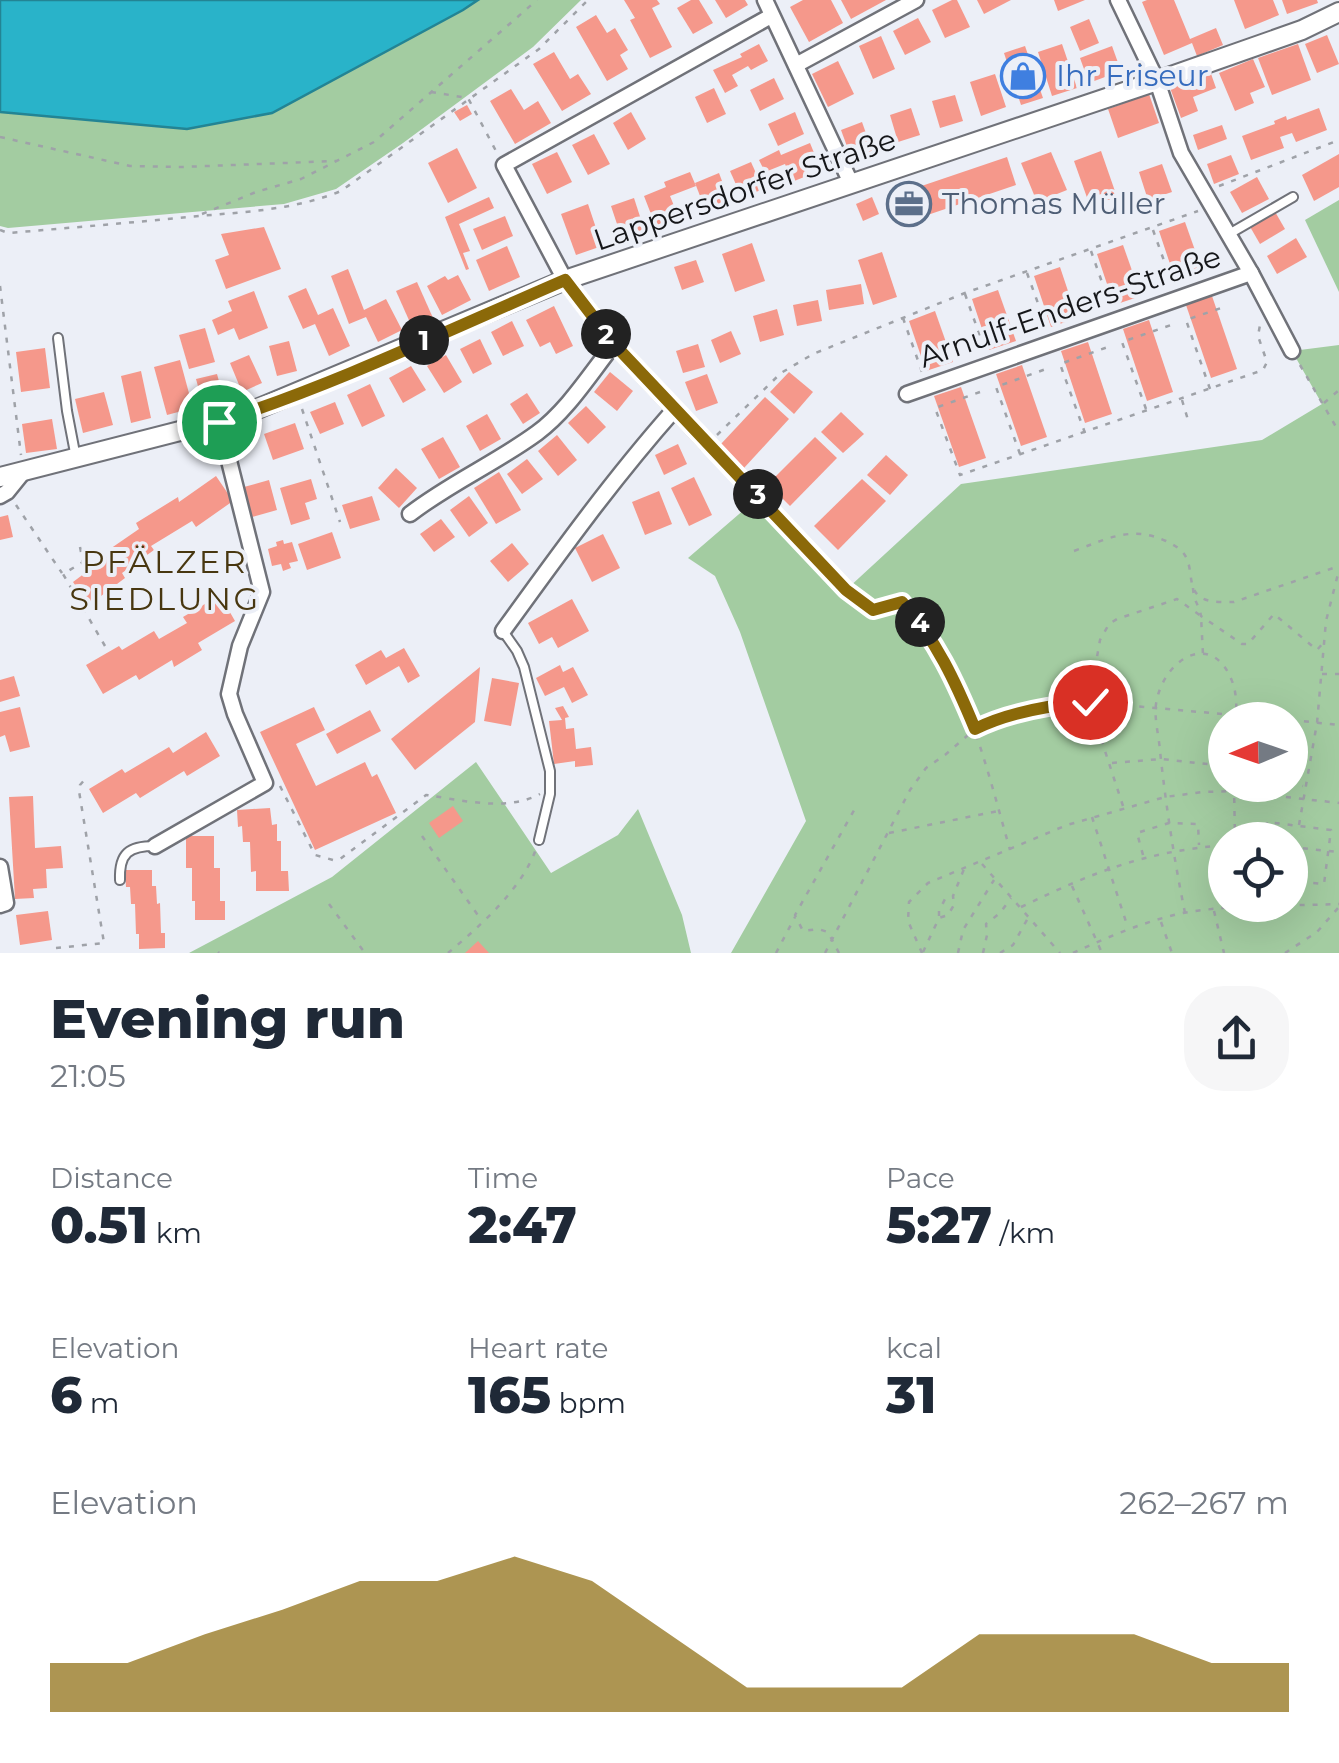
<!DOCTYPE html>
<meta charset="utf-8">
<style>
body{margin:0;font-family:Montserrat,sans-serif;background:#f6f6f7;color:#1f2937;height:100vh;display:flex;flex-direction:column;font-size:38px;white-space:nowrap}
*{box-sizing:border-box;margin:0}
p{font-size:32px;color:#747a83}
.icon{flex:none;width:55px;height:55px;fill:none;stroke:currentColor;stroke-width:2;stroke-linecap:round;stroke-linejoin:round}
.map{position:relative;height:953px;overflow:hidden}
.drawer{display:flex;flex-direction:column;background:#fff;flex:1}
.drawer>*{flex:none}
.needle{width:65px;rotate:268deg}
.tools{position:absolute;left:1208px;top:702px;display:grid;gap:20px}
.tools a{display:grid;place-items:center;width:100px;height:100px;border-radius:50%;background:#fff;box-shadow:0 10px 40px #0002;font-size:50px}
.pin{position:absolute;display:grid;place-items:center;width:85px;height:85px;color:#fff;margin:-42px;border:5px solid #fff;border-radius:50%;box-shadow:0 2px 10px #0007}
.km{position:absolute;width:50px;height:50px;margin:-25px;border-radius:50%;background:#222;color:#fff;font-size:28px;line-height:50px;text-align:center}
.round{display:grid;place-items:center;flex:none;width:105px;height:105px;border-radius:40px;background:#f6f6f7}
.head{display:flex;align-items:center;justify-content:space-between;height:170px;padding:0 50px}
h1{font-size:55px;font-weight:800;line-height:75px}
.metrics{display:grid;grid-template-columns:repeat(3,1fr);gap:15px;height:170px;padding:10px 50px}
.metrics div{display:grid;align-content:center}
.metrics b{font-size:50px;font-weight:800}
.metrics small{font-size:28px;font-weight:400}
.metrics p{font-size:28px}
.chart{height:280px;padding:20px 50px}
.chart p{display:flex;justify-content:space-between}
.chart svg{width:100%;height:180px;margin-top:10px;fill:#8b6909;opacity:.7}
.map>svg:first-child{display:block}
.green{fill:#a3cca1;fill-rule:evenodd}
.water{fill:#29b3c9;stroke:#238494;stroke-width:2.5}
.building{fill:#f5988b}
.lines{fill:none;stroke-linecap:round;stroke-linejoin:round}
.service-casing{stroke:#707279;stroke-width:12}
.minor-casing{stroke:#707279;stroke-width:19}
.tertiary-casing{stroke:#707279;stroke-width:22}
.path{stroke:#9fa2a8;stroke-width:2.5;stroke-dasharray:5 8;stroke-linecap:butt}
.service{stroke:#fff;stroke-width:8}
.minor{stroke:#fff;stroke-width:14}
.tertiary{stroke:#fff;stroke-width:18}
.route-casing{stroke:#fff;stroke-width:20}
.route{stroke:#8b6909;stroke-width:12}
.labels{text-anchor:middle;stroke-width:8;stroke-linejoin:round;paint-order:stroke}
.shop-label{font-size:30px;fill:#366cbe;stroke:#eceff7;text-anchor:start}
.street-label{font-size:30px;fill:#151619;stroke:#eceff7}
.service-label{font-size:30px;fill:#4e5e75;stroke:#eceff7;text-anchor:start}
.neighbourhood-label{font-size:32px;letter-spacing:2.5px;fill:#483710;stroke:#eceff7}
</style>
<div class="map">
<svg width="1339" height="953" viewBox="0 0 1339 953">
<rect width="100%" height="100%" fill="#eceff7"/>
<g class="green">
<path d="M478,0h103l-48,47 -130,96 -67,46 -52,15 -276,24 -8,-2v-114l187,17 85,-16 191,-103z"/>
<path d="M1339,200v92l-34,-72z"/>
<path d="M1339,345v608h-608l75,-132 -66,-189 -25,-56 -27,-18 72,-62 87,93 114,-105 301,-44 60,-36 -30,-53zM1225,720h65v65h-65zM1225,840h65v65h-65z"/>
<path d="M476,762l75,111 67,-38 20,-26 44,106 9,38h-502l143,-76z"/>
</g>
<path class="water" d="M0,0h478l-15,10 -191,103 -85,16 -187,-17z"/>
<g class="building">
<path d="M624,0h33l3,4 -8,4 20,39 -22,11 -20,-38 5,-2z"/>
<path d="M691,0h8l14,23 -20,11 -16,-26z"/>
<path d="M715,0h30l3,5 -22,13z"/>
<path d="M803,0h28l12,23 -34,19 -19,-35z"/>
<path d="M841,0h45l-35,19z"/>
<path d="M952,0h5l13,27 -25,11 -13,-28z"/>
<path d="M977,0h34l-27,14z"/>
<path d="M1054,0h31l-27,11z"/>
<path d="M1147,0h27l16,39 26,-11 7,17 -26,11 -5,-13 -28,12 -22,-53z"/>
<path d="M1234,0h39l6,15 -34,14z"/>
<path d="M1282,0h35l1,3 -31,11z"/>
<path d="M596,15l11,18 8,-5 13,22 -8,5 8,14 -21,12 -31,-54z"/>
<path d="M918,18l13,24 -26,13 -12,-24z"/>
<path d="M1089,19l10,24 -19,8 -10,-24z"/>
<path d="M1327,35l12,29 -22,9 -12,-29z"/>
<path d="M881,36l14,33 -22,10 -14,-33z"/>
<path d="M759,44l9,17 -17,9 -3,-4 -16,9 6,11 -13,7 -12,-23 29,-13 -2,-3z"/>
<path d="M1062,44l15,44 -25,8 -14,-44z"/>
<path d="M1298,44l13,36 -39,15 -14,-37z"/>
<path d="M1025,46l18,52 -22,7 -17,-52z"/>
<path d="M1112,46l9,25 -32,12 -9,-25z"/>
<path d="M554,52l16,27 8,-5 13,20 -29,17 -29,-47z"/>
<path d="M1253,59l12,28 -15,6 4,10 -19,8 -16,-38z"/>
<path d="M838,61l16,33 -26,13 -16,-33z"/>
<path d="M1210,71l6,17 -23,9 5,14 -17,7 -12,-33z"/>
<path d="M995,74l11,33 -25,9 -11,-34z"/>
<path d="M774,78l10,21 -24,12 -10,-21z"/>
<path d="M714,88l12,26 -19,9 -12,-26z"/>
<path d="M511,89l13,21 14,-9 13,22 -36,21 -25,-43z"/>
<path d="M1149,94l10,29 -41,15 -10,-29z"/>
<path d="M955,95l8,26 -23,7 -8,-27z"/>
<path d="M467,105l5,9 -12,7 -6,-9z"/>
<path d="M911,108l9,27 -22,7 -8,-27z"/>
<path d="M1319,108l8,22 -31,12 -4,-9 -12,4 4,11 -33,12 -9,-24 33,-12 -1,-3 12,-5 1,4z"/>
<path d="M631,112l15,27 -18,11 -15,-27z"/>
<path d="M795,112l9,22 -26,12 -10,-22z"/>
<path d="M862,122l11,31 -21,7 -11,-30z"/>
<path d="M1222,125l5,14 -29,11 -5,-15z"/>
<path d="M594,134l16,30 -22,11 -16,-30z"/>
<path d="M810,143l11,27 -29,12 -7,-18 -20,8 -6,-12 20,-10 2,5z"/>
<path d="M457,148l20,40 -29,15 -20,-40z"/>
<path d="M1101,151l16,46 -27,9 -16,-45z"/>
<path d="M557,152l15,30 -25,12 -15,-30z"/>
<path d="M1051,152l16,38 -30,12 -16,-39z"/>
<path d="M1339,154v33l-25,14 -12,-26z"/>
<path d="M1231,155l8,19 -25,10 -7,-20z"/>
<path d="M1007,157l9,28 -115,39 -9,-28z"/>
<path d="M751,162l12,27 -21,9 -12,-27z"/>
<path d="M1162,164l10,28 -24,8 -9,-28z"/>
<path d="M690,172l6,14 -26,10 9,22 -23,9 -12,-31 22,-9 -2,-5z"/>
<path d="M719,173l12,32 -24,9 -12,-31z"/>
<path d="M1257,177l12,22 -27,14 -12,-21z"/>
<path d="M489,197l5,11 -35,16 11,27 -7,2 6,16 -3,1 -21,-53z"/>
<path d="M872,197l7,17 -16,7 -7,-17z"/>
<path d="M634,198l11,34 -23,7 -11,-33z"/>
<path d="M588,204l14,42 -26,9 -15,-41z"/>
<path d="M1274,210l11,19 -25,15 -11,-19z"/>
<path d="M505,216l8,20 -31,14 -9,-21z"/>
<path d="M1185,222l18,51 -27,9 -17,-51z"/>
<path d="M264,227l17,42 -55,20 -11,-29 14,-5 -8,-21z"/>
<path d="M1296,238l11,19 -30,17 -10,-18z"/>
<path d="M752,243l13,38 -30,11 -13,-38z"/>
<path d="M1123,245l18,51 -27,9 -17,-51z"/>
<path d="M507,246l13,31 -31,14 -13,-31z"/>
<path d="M882,252l15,45 -24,8 -15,-45z"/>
<path d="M696,260l8,22 -22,8 -8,-23z"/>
<path d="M1060,267l17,51 -26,9 -17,-51z"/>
<path d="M348,269l16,41 22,-11 16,31 -24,12 -12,-25 -17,7 -18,-48z"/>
<path d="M458,275l13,25 -29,15 -15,-29 18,-10 3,4z"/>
<path d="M417,282l16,36 -21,9 -16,-36z"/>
<path d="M861,284l3,20 -35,6 -3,-20z"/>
<path d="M306,288l12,27 15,-7 17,38 -21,10 -14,-32 -12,5 -15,-33z"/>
<path d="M998,290l18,51 -27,9 -17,-51z"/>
<path d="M254,291l14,37 -29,12 -5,-12 -16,7 -6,-15 20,-9 -4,-10z"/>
<path d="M1212,296l25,73 -26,9 -25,-73z"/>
<path d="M818,300l4,21 -25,5 -4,-21z"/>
<path d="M554,306l19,40 -17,8 -6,-12 -10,5 -14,-27z"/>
<path d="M777,309l7,26 -24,7 -7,-26z"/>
<path d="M935,311l18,51 -27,9 -17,-50z"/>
<path d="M1149,320l24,72 -26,9 -24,-72z"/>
<path d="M512,321l12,25 -21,10 -12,-24z"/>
<path d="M205,328l10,34 -26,7 -10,-34z"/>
<path d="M731,331l10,23 -21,9 -9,-23z"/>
<path d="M480,339l12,25 -19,10 -13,-25z"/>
<path d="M289,341l8,30 -20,5 -8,-30z"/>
<path d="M1088,342l24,72 -27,9 -24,-72z"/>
<path d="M698,344l7,23 -22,6 -7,-22z"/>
<path d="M45,348l5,40 -29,4 -5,-40z"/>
<path d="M249,355l13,28 -20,9 -12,-29z"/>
<path d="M446,355l16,27 -18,11 -17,-27z"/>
<path d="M180,360l13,48 -26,7 -13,-48z"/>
<path d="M1022,365l25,72 -26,9 -25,-72z"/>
<path d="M411,366l15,24 -23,13 -14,-25z"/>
<path d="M141,371l10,47 -20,5 -10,-47z"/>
<path d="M610,372l23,19 -16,20 -23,-19z"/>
<path d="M789,372l24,20 -19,22 -24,-22z"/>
<path d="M217,374l7,26 -21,5 -7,-26z"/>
<path d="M707,374l11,29 -22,8 -11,-29z"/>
<path d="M370,384l15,32 -23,11 -15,-32z"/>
<path d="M961,387l25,71 -27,9 -25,-71z"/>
<path d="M104,392l9,33 -30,8 -8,-34z"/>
<path d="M527,393l13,20 -17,11 -13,-20z"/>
<path d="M765,397l24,22 -45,49 -24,-23z"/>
<path d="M335,402l9,22 -24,10 -10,-22z"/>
<path d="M586,406l20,21 -18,17 -20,-21z"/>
<path d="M841,412l23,22 -21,19 -22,-21z"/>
<path d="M487,414l14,25 -21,12 -14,-25z"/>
<path d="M52,419l5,30 -31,4 -4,-29z"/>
<path d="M295,423l9,26 -31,11 -9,-26z"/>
<path d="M557,435l20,25 -19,16 -20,-25z"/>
<path d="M443,437l17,30 -21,12 -18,-30z"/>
<path d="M815,437l22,21 -47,48 -22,-22z"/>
<path d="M678,444l9,20 -23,11 -9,-20z"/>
<path d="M886,455l22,20 -18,20 -23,-20z"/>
<path d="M527,459l16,20 -21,15 -15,-20z"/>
<path d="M396,468l21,20 -18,20 -21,-20z"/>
<path d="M499,472l22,38 -25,14 -22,-36z"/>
<path d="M216,476l17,25 -37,26 -4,-6 -41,25 3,4 -32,23 3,5 -36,27 -16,-23 36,-27 -2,-4 32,-22 -3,-6 42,-26 1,5z"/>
<path d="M694,477l18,38 -23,11 -18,-38z"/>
<path d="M311,479l6,20 -12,4 5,16 -19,6 -11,-37z"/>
<path d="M862,479l24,22 -48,49 -24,-24z"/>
<path d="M269,480l8,30 -25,7 -8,-30z"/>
<path d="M659,491l13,33 -27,11 -13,-33z"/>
<path d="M372,496l8,24 -30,9 -8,-24z"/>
<path d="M469,496l19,27 -19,14 -19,-27z"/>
<path d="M8,515l5,22 -13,3v-23z"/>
<path d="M441,519l14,18 -21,15 -14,-18z"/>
<path d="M332,532l9,26 -34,12 -9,-26z"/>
<path d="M603,534l17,34 -28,14 -17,-34z"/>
<path d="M283,540l1,4 8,-2 6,19 -9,2 2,5 -8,3 -2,-7 -9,2 -4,-17 9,-3 -1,-4z"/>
<path d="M512,543l17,21 -21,18 -18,-21z"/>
<path d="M220,595l15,26 -37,22 4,7 -28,17 -2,-7 -33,20 -3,-5 -33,19 -17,-29 33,-19 3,4 32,-19 5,8 28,-16 -4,-6z"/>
<path d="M572,599l17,32 -31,17 -6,-11 -13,7 -11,-21z"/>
<path d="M404,648l16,28 -12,7 -9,-17 -33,19 -11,-20 26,-15 5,8z"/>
<path d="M560,665l3,7 10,-5 15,28 -16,8 -8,-16 -19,9 -9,-18z"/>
<path d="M480,667l-5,55 -60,48 -24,-31z"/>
<path d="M14,676l6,20 -20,6v-22z"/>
<path d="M492,678l27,5 -8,43 -27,-5z"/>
<path d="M563,706l6,11 -4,1 1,11 8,-1 2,21 15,-2 2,18 -18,2v-6l-21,3 -5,-43 13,-1 -7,-12z"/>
<path d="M20,707l10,40 -20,5 -5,-17 -5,2v-25z"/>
<path d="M314,707l11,23 -29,14 20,42 49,-24 7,15 5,-3 19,39 -81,37 -55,-118z"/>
<path d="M370,710l11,21 -44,23 -11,-20z"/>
<path d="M206,732l14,24 -33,20 -3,-5 -44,27 -4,-5 -33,20 -14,-24 33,-20 3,4 44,-26 4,6z"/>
<path d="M33,796l2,52 26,-2 2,22 -17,1 1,19 -14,1 1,9 -19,1 -6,-102z"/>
<path d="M453,806l10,15 -24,17 -10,-15z"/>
<path d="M270,808l2,17 5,-1v17h4v30h7l1,20h-33v-20l-5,1 -1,-30h-7l-1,-16 -4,1 -1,-17z"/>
<path d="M186,836h28v32h6v33h5v19h-30v-19h-3v-33h-6z"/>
<path d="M125,870h27v16h4l1,18 3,-1 1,30h4v15l-26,1v-15h-3l-1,-30h-4l-1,-17h-4z"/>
<path d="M48,911l4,29 -32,5 -4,-30z"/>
<path d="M478,941l11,12h-24z"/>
</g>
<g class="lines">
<defs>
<g id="service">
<path d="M1229,234l64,-37"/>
<path d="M58,338l9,73 9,47"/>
<path d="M503,631l14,20 7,16 26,104v23l-11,46"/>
<path d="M120,880c-1,-27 9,-34 35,-34"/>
</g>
<g id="minor">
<path d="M765,0l86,183"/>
<path d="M1118,0l39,81 24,72 70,120 41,78"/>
<path d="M796,65l120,-65"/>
<path d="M907,394l344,-121"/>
<path d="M708,444l-94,-100 -49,-64 -61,-115 267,-149"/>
<path d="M0,496l7,-4 17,-21"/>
<path d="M410,514c40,-31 86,-51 127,-81 31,-23 53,-59 77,-89"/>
<path d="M503,631c55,-76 109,-151 171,-221"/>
<path d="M155,846l110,-63 -30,-69 -6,-20 11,-48 22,-54 -43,-171"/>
<path d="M0,867l6,36 -6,2"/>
</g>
<path id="tertiary" d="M0,477l219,-56 38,-12 308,-129 592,-199 145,-51 37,-18"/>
</defs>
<use href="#service" class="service-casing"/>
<use href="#minor" class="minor-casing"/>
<use href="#tertiary" class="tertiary-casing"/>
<g class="path">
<path d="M431,92l37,6 28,53"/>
<path d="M0,137l130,29 52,1 154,-6"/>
<path d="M1219,186l120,-46"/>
<path d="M202,214l54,-22 45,-13 73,-37 163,-142"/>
<path d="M0,230l8,3c60,-5 120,-10 180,-16 52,-5 104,-6 153,-26l198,-142 49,-49"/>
<path d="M1153,230l19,53"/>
<path d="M1091,251l19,54"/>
<path d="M1027,273l21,58"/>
<path d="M0,286l21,169"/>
<path d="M965,294l21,59"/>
<path d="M903,318l19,54"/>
<path d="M1300,365l39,67"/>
<path d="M1210,389l-24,-69 38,-13"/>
<path d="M980,392l-45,16 25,67 303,-105 4,-8 -9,-26 2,-11"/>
<path d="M1182,400l6,20"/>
<path d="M1324,403l15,-13"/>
<path d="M302,409l38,113"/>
<path d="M1146,409l-24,-67 49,-17"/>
<path d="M1085,433l-25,-69 48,-17"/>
<path d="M717,435l64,-62 32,-19 152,-61 233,-82"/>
<path d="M718,454l128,136 27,20 28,-8c64,68 84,160 109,248"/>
<path d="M1020,454l-24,-67 50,-18"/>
<path d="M16,505l46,68"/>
<path d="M80,547l3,15 -20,12 42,72"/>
<path d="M1074,551c33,-12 57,-26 92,-10 10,5 19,10 22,21 4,12 1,29 14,36 9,5 22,4 32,4l105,-36"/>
<path d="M1193,588c1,15 6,16 8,28l41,28h6l26,-30 43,36 7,-8"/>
<path d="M1322,674h17"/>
<path d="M1291,720l48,5"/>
<path d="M1112,763l49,-4 64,7"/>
<path d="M1290,782l13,4"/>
<path d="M1234,785l1,55"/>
<path d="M280,786l35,69 18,5 7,-1 86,-64c36,5 80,17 114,-1"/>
<path d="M1123,806l-34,-104 11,-62 9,-16 8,-5 60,-20 24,17 2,39"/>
<path d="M1092,817l36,111"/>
<path d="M1299,825l18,-102 9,-102 13,-51"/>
<path d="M889,833l109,-22"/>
<path d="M422,836l60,85"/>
<path d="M1264,840l3,-18 64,8 -7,54 -32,-3"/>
<path d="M1290,847l49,5"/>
<path d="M1143,855l-6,-22 32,-10 29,1 1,21"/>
<path d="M982,864l78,89"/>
<path d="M1072,886l30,67"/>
<path d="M329,904l36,49"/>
<path d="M1290,905l5,-58"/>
<path d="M1021,907c73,-35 122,-55 204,-62"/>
<path d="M1214,911l10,42"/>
<path d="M1185,913c-11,-54 -19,-107 -25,-162 -1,-15 -6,-32 -4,-47 7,-45 56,-75 76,-23 5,12 4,26 5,39"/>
<path d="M939,916v-5l6,-12 7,-3"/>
<path d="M1161,922l11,31"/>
<path d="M56,948l48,-5 -25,-152 1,-6 7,-8"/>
<path d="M218,952l1,1"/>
<path d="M923,952l16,-34 9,-3 6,-10 -1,-9 11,-27"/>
<path d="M448,953c32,-27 74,-64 88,-104"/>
<path d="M776,953l19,-36"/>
<path d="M825,953l85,-163 16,-22 19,-13 30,-26 14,-7 79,-18 21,-2 200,18"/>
<path d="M839,953l-11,-21 -10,-3 -15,2 -8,-16 62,-110"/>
<path d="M922,953l-14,-32 1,-19 19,-19 139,-58 98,-28 37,-5 32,-1 105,12"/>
<path d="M958,953l5,-23 31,-50"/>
<path d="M983,953l4,-18 -1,-11 14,-11 11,-15"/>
<path d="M1000,953l13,-8 15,-27"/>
<path d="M1073,953c35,-16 72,-32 110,-40 51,-9 105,-7 156,-9"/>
<path d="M1285,953l32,-21 22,-25"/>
</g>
<use href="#service" class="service"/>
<use href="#minor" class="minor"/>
<use href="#tertiary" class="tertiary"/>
</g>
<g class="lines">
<defs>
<path id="route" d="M219,422c118,-38 232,-93 346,-142l49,64 232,246 27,20 29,-8c34,37 54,81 73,127 34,-17 77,-24 115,-27"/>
</defs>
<use href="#route" class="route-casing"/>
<use href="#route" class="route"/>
</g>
<defs>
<symbol id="shop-ring" viewBox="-11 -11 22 22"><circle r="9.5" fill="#eceff7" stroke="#3f7fe0" stroke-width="1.5"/><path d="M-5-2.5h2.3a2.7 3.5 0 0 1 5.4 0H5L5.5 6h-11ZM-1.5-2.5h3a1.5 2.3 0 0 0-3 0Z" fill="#3f7fe0"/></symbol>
<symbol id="office-ring" viewBox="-11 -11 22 22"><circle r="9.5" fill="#eceff7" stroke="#5c6f8a" stroke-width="1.5"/><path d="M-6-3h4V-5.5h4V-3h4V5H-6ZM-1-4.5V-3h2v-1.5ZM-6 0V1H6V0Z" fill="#5c6f8a"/></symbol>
</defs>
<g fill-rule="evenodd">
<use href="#shop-ring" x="998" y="51" width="50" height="50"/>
<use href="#office-ring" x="884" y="179" width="50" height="50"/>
</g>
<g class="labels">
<g class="shop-label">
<text x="1056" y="86">Ihr Friseur</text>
</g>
<g class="street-label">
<text transform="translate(745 190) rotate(-19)" y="10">Lappersdorfer Straße</text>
<text transform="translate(1070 307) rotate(-19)" y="10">Arnulf-Enders-Straße</text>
</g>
<g class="service-label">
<text x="942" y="214">Thomas Müller</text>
</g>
<g class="neighbourhood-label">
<text x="165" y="573">PFÄLZER<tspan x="165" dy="37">SIEDLUNG</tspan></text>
</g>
</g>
</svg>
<div class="tools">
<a><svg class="needle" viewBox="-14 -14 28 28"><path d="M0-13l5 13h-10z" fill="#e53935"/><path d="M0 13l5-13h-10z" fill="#747a83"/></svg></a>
<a><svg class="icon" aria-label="locate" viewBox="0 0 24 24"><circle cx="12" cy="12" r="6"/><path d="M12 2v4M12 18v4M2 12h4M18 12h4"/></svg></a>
</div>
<div class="pin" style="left:219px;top:422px;background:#1e9e55"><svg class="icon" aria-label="arrive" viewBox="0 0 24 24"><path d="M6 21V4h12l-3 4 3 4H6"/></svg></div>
<div class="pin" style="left:1090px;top:702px;background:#d93025"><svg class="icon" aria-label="check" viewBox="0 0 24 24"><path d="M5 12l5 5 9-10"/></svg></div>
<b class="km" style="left:424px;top:340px">1</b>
<b class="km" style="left:606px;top:334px">2</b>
<b class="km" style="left:758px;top:494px">3</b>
<b class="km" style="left:920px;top:622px">4</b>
</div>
<section class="drawer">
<div class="head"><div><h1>Evening run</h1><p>21:05</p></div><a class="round"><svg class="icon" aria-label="share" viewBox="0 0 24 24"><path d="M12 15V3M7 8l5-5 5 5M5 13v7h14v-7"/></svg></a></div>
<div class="metrics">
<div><p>Distance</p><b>0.51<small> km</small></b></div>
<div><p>Time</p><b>2:47</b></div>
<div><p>Pace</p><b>5:27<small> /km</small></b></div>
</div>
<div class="metrics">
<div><p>Elevation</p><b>6<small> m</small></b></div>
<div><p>Heart rate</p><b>165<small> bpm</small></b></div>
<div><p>kcal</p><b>31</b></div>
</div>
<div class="chart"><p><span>Elevation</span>262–267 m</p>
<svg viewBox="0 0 160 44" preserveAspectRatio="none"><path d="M0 44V32L10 32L20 25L30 19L40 12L50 12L60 6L70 12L80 25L90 38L100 38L110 38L120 25L130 25L140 25L150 32L160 32V44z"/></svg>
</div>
</section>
